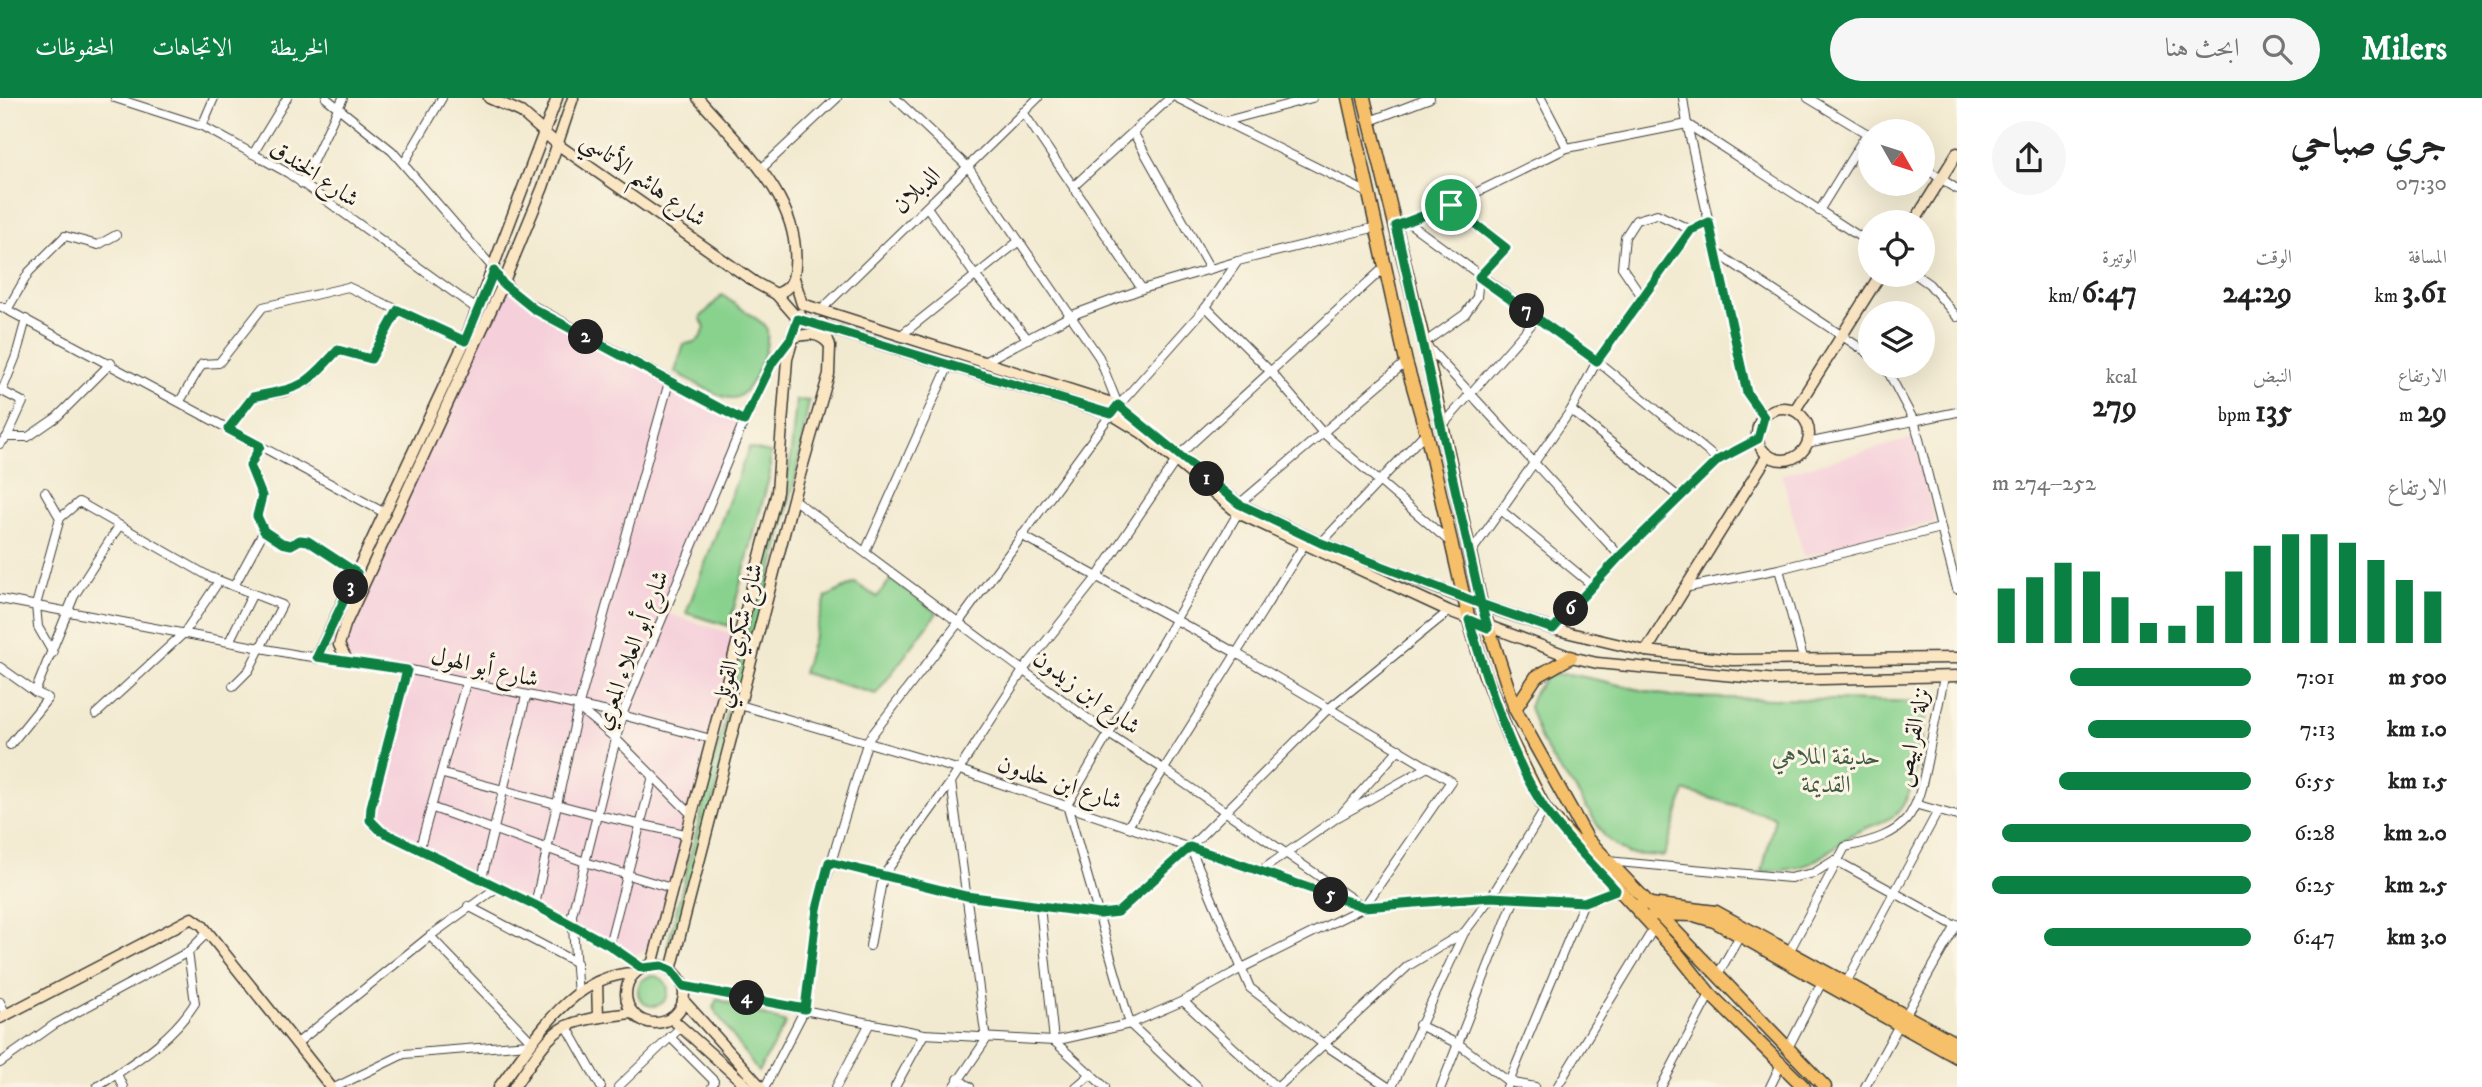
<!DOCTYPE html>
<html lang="ar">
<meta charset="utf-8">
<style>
body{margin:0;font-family:"IM FELL DW Pica",Amiri,serif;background:#f6f6f6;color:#222;direction:rtl;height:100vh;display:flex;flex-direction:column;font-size:26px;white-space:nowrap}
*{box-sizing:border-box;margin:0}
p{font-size:23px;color:#767676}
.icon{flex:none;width:38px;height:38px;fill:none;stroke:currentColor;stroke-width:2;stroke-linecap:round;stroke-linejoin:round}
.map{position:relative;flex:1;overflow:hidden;direction:ltr}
.drawer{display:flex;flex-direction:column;background:#fff;width:525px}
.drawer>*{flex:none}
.needle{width:46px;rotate:129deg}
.fabs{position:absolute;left:1858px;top:21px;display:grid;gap:14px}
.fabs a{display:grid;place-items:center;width:77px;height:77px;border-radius:50%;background:#fff;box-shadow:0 7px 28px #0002;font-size:35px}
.pin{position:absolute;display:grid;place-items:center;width:60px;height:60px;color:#fff;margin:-30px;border:4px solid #fff;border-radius:50%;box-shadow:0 2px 7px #0007}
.km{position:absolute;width:35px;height:35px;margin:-18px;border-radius:50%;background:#222;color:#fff;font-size:19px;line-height:35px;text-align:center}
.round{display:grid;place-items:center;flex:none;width:74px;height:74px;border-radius:37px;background:#f6f6f6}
.headline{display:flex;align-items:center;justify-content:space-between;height:119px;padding:0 35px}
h1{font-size:38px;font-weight:700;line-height:52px}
.figures{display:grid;grid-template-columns:repeat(3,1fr);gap:10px;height:119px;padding:7px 35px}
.figures div{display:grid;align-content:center}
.figures b{font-size:30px;font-weight:700}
.figures small{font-size:19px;font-weight:400}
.figures p{font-size:19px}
.chart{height:196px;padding:14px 35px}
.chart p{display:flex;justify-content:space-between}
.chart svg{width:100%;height:126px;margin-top:7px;stroke:#0b8043;stroke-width:6}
ul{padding:0 35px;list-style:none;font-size:23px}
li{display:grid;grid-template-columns:112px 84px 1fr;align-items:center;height:52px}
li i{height:18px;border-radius:9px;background:#0b8043}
header{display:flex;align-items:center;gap:42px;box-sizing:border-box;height:98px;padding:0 35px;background:#0b8043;color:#fff}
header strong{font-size:33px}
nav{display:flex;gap:38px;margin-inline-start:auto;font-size:24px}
.search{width:490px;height:63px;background:#f6f6f6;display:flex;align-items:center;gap:18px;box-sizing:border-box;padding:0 24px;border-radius:38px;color:#767676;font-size:26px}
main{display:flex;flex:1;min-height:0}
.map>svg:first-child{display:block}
.built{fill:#f5cfda}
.green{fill:#89d28e;stroke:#527755;stroke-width:2}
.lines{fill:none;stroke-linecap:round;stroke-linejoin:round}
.street-casing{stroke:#3c3b37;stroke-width:10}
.secondary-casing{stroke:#3c3b37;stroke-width:13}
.primary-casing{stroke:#3c3b37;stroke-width:15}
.street{stroke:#fff;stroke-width:8}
.secondary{stroke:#fbe6c4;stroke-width:10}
.primary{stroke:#f6c06b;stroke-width:12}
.route-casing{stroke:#fff;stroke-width:14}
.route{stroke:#0b8043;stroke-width:9}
.labels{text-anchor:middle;stroke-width:6;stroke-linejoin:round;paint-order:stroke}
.street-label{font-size:24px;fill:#1c1c1c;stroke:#fcf5e5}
.park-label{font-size:24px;fill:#425c44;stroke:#fcf5e5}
</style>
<header>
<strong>Milers</strong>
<div class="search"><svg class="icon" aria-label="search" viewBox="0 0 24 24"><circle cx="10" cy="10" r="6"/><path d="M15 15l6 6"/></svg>ابحث هنا</div>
<nav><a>الخريطة</a><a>الاتجاهات</a><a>المحفوظات</a></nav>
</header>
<main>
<section class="drawer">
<div class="headline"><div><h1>جري صباحي</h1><p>07:30</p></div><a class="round"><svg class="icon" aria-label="share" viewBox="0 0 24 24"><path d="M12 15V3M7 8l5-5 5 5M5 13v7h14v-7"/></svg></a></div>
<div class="figures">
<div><p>المسافة</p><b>3.61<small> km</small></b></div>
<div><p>الوقت</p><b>24:29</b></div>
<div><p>الوتيرة</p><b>6:47<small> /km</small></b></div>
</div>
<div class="figures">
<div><p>الارتفاع</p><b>29<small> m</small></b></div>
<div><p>النبض</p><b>135<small> bpm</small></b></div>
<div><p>kcal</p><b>279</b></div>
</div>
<div class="chart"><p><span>الارتفاع</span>252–274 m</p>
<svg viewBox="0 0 160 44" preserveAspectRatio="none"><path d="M5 44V25M15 44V21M25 44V16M35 44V19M45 44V28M55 44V37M65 44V38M75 44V31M85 44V19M95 44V10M105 44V6M115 44V6M125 44V9M135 44V15M145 44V22M155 44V26"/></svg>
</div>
<ul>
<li><b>500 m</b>7:01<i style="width:70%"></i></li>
<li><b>1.0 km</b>7:13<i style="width:63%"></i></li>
<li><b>1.5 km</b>6:55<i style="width:74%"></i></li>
<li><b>2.0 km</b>6:28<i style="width:96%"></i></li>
<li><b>2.5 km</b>6:25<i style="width:100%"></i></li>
<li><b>3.0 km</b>6:47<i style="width:80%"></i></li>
</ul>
</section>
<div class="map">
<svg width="1957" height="989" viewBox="0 0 1957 989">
<rect width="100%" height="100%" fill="#fcf5e5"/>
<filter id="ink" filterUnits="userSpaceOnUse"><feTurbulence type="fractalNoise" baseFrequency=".0143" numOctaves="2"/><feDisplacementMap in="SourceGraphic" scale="14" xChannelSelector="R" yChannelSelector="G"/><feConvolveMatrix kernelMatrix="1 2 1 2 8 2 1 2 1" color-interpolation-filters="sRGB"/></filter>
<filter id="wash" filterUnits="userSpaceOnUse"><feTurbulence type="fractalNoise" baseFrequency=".00686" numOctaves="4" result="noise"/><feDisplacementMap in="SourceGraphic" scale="28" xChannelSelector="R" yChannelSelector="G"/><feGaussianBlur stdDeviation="1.57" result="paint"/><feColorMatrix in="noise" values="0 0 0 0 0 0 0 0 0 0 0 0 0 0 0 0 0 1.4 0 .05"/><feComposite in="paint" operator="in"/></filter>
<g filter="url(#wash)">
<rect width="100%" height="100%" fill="#f2ead0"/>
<g class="built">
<path d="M503,186l16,14 225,123 -78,192 74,23 -69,252 -22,60 -12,7 -10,-1 -256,-134 35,-150 -59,-10 -8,-15z"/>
<path d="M1914,340l21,84 -131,35 -22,-83z"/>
</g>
<g class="green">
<path d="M722,197l43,30c10,17 -14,71 -31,73 -14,2 -46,-20 -59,-26l9,-28c13,-1 18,-5 21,-17l-5,-9z"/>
<path d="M796,302l13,1 -14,79 -119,468 -9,-1 123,-483z"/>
<path d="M749,350l21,5v21l-41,152 -43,-13z"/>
<path d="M891,481l46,34 -61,81 -73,-21 23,-76 29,-14 22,14z"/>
<path d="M1568,576c38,6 73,18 110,23l250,5c-5,29 -11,100 -36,115 -14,8 -31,11 -44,20 -37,29 -39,31 -86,35l13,-55 -90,-26 -21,65 -36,-2 -23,-17 -30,-48 -20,-25 -15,-26 -11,-31 6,-16 13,-16z"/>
<circle cx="653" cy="893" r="15"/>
<path d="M717,901l69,24 -28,49 -45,-64z"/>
</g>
</g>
<g filter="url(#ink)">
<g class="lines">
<defs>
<g id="street">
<path d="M115,0l87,28 86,47 190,137"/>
<path d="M326,0l66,53 127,147 225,123"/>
<path d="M895,0l73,69 131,190 19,48"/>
<path d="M1177,0l193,96"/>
<path d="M1808,0l63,38"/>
<path d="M1023,14l119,177"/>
<path d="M1226,23l86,-23"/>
<path d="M1370,23l60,-23"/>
<path d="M202,28l12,-28"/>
<path d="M1133,34l77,137"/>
<path d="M1567,50l120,-24 -4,-26"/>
<path d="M253,56l34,-56"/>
<path d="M404,65l38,-65"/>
<path d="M1923,69l34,22"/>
<path d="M760,72l77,-72"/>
<path d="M302,86l41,-86"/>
<path d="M1075,87l95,-87"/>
<path d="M1451,107l54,43 -26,29 -2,20 -12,17 -41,29 196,213"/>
<path d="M927,109l47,67 54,65"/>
<path d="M1819,113l48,-78"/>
<path d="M1409,125l188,138 121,99"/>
<path d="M1396,128l55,-21 116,-57 -26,-50"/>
<path d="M1714,153l157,104"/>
<path d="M1916,177l13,9 28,33"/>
<path d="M1643,200l-21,-31 3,-30 11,-17 21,-6 34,16"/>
<path d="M0,208l383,206"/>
<path d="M1206,209l66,66 50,59 129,111"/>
<path d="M7,212l22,-38 36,-36 33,9 18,-10"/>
<path d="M821,212l217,-212"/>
<path d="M900,238l119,-95"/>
<path d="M982,265l88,-47 72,-27 96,-28"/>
<path d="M0,292l23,12 -16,35"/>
<path d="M2,293l14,-35 10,-37"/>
<path d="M180,303l22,-37 17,-1 44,-56 85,-20 117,54"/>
<path d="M1571,312l109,88"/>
<path d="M1764,319l-17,-24 -60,-269 184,120"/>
<path d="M1442,328l95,-108"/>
<path d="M228,331l25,-32 32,-5 23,-10 30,-32 33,9 27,-49"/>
<path d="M1807,345l150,-31"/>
<path d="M0,346l7,-7h21l29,-20 54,-54"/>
<path d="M1178,358l208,-190"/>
<path d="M45,394l15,26"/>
<path d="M793,401l314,234 55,35 202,139"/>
<path d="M1239,406l167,-142"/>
<path d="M1502,413l90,74"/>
<path d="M1941,430l16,61"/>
<path d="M264,433l18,12 9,2 9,-5 8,1 49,32"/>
<path d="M1021,437l215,118 215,128 -87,126"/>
<path d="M1321,445l105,-111"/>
<path d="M865,454l84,-187"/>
<path d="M1470,456l101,-144 26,-49 94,-131 17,-8"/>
<path d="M1779,471l24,89"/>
<path d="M234,488l30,-55 -7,-15 5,-20 -12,-30 10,-20"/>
<path d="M1684,490l95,-19 162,-41 -26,-105 -30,-57"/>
<path d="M0,501l298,56 108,14 216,46 89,24"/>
<path d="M1553,531l67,-73 98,-96 40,-21"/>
<path d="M229,544l24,-49"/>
<path d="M53,555l-15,-26 -2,-22 24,-87 19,-16 131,75 72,28 -33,65 -16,16"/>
<path d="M0,569l35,25 39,-96 45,-70"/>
<path d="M406,571l-35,138v13l4,7 160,78 74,40 33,23"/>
<path d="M740,607l217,64 398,135"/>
<path d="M581,612l35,29 75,75"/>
<path d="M96,616l88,-81 35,-52"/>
<path d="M10,647l38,-47 -13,-6"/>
<path d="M443,676l154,41 88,19"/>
<path d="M1918,707l39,11"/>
<path d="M433,710l152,54 86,26"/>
<path d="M1343,714l56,-63"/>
<path d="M1129,727l175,-280"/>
<path d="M420,749l46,-164"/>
<path d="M1190,749l60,141 72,55 66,44"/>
<path d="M1607,763l183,17 24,-5 21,-13 122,67"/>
<path d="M829,764l137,34 134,18 17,-2 73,-65 137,-137 122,-99"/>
<path d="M1262,772l76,-53 90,-50"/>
<path d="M482,780l44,-182"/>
<path d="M535,807l43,-197 91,-326"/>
<path d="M468,808l109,57"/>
<path d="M1040,808l14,135 51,46"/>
<path d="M430,838l101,105"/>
<path d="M609,847l44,-169"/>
<path d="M870,848l13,-70 68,-94"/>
<path d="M1790,852l55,-103c64,-13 71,-29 83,-90 5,-27 11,-54 16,-80"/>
<path d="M1717,878l24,-42"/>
<path d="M1846,885l92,-172"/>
<path d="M683,888l241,48 130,7 76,-17 53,-23 59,-33 122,-61 127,-10 93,5 32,-12"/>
<path d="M578,897l-6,-80 50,-200 122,-294 28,-58 19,-25"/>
<path d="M1183,903l93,86"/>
<path d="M0,904l6,13"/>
<path d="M1905,918l52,-92"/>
<path d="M566,927l35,62"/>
<path d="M1419,927l41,20 49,37 26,5"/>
<path d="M670,939l44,44 -2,6"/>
<path d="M296,946l134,-108 69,-50"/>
<path d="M1788,950l34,-66"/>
<path d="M0,965l55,-39 133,-72 19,-19"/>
<path d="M117,976l6,13"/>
<path d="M958,981l12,8"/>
<path d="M97,989c37,-25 74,-46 98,-84l-7,-51"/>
<path d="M336,989l68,-33 125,-10"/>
<path d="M618,989l63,-60"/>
<path d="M765,989l40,-78 12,-100 51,-169 91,-118 152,-208 95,-107 32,-46 139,-34"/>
<path d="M836,989l34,-64"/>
<path d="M895,989l29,-53"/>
<path d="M954,989l32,-47 -35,-258 73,-113 73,-92 78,-115"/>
<path d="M1076,989l15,-13"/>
<path d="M1197,989l-67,-63 -63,-219 171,-292"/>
<path d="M1278,989l130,-121 55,-33"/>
<path d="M1392,989l72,-154 27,-36 54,-88"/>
<path d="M1441,989l74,-189"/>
<path d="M1507,989l77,-185"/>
<path d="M1557,989l97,-159"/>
<path d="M1661,989l49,-93"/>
<path d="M1770,989l12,-25"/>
<path d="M1865,989l34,-62"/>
</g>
<g id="secondary">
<path d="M489,0l32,14 36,32 199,139 20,11 22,25 313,95 31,19 96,80 211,98 122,46 26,6 180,17 180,-4"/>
<path d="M698,0c41,48 103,99 97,168 -1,14 -4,23 -19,28"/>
<path d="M1914,124l43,-69"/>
<path d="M794,180l8,26 316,101 20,19"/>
<path d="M791,240c15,-4 27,-7 38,6"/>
<circle cx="1783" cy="336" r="26"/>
<path d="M1795,312l85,-135"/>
<path d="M1194,371l45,35 82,39 144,56 88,30 93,22 86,9 225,-2"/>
<path d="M1646,553l122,-196"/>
<path d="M317,559l148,-316 92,-243"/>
<path d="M347,562l-8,-15 6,-20 158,-341 40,-97 30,-89"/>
<circle cx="655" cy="896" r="29"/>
<path d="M652,867l125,-473 10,-133 13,-45"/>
<path d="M671,872l122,-471 36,-125 1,-28 -8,-23"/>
<path d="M597,884l1,35"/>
<path d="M683,902l78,87"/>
<path d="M0,920l192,-100 10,7 129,162"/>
<path d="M671,920l77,69"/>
<path d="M499,989c35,-45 71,-113 136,-114"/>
<path d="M514,989c43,-63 40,-65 118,-74"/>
</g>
<g id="primary">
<path d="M1348,0l58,264 20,70 43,188 15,52 24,63 37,74 133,145 32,40 94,93"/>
<path d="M1364,0l60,245 57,261 34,105 73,131 237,247"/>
<path d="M1515,611l21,-32 35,-20"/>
<path d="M1642,805l74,9 241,132"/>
<path d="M1653,816l41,1 20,6 243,136"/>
</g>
</defs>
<use href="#street" class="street-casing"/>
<use href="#secondary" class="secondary-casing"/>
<use href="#primary" class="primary-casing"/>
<use href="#street" class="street"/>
<use href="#secondary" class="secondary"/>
<use href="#primary" class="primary"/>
</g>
</g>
<g class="lines" filter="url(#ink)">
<defs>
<path id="route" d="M1451,107l-55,21 85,378 -160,-61 -82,-39 -121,-99 -7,9 -313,-95 -7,19 -19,25 -28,58 -210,-112 -31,-25 -9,-13 -29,70 -67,-31 -27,49 -33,-9c-37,40 -34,36 -85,47l-25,32 32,17 -10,20 12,30 -5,20 7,15 18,12 9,2 9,-5 8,1 49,32 -40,84 90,13 -36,137 -1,13 11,11 154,74 74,40 33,23 20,-2 9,4 12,16 122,23 12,-100 12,-47 137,34 134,18 18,-2 72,-65 174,60 127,-10 93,5 32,-12c-23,-26 -51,-52 -71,-81 -35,-53 -58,-128 -76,-189l19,8 -7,-24 72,25 67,-73 98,-96 40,-21 6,-22 -17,-24 -38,-171 -18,8 -94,131 -118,-84 27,-29 -55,-43"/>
</defs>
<use href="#route" class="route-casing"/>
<use href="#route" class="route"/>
</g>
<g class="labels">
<g class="street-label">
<text transform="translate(315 75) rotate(34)" y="8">شارع الخندق</text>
<text transform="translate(644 81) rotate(35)" y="8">شارع هاشم الأتاسي</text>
<text transform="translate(916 92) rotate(-44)" y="8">الدبلان</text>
<text transform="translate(737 537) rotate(-76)" y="8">شارع شكري القوتلي</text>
<text transform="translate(631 552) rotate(-69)" y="8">شارع أبو العلاء المعري</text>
<text transform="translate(485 569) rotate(13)" y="8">شارع أبو الهول</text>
<text transform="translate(1087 594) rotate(36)" y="8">شارع ابن زيدون</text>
<text transform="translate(1912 639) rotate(-79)" y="8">نزلة القرابيص</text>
<text transform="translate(1060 684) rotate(18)" y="8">شارع ابن خلدون</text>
</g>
<g class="park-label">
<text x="1826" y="666">حديقة الملاهي<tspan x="1826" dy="28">القديمة</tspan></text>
</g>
</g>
</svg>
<div class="fabs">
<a><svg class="needle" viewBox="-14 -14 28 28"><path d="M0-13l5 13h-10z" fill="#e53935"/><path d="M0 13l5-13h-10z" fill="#767676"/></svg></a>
<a><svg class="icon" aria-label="locate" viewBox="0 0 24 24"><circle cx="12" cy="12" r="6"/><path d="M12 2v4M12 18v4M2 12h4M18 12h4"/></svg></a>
<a><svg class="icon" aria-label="layers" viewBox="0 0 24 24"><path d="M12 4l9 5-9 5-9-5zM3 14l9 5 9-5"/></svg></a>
</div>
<div class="pin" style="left:1451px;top:107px;background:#1e9e55"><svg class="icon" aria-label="arrive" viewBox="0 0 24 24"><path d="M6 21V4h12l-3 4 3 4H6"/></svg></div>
<b class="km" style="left:1207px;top:381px">1</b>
<b class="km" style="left:586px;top:239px">2</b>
<b class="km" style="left:351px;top:489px">3</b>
<b class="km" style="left:747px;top:900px">4</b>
<b class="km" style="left:1331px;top:797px">5</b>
<b class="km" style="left:1571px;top:511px">6</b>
<b class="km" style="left:1527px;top:213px">7</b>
</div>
</main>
